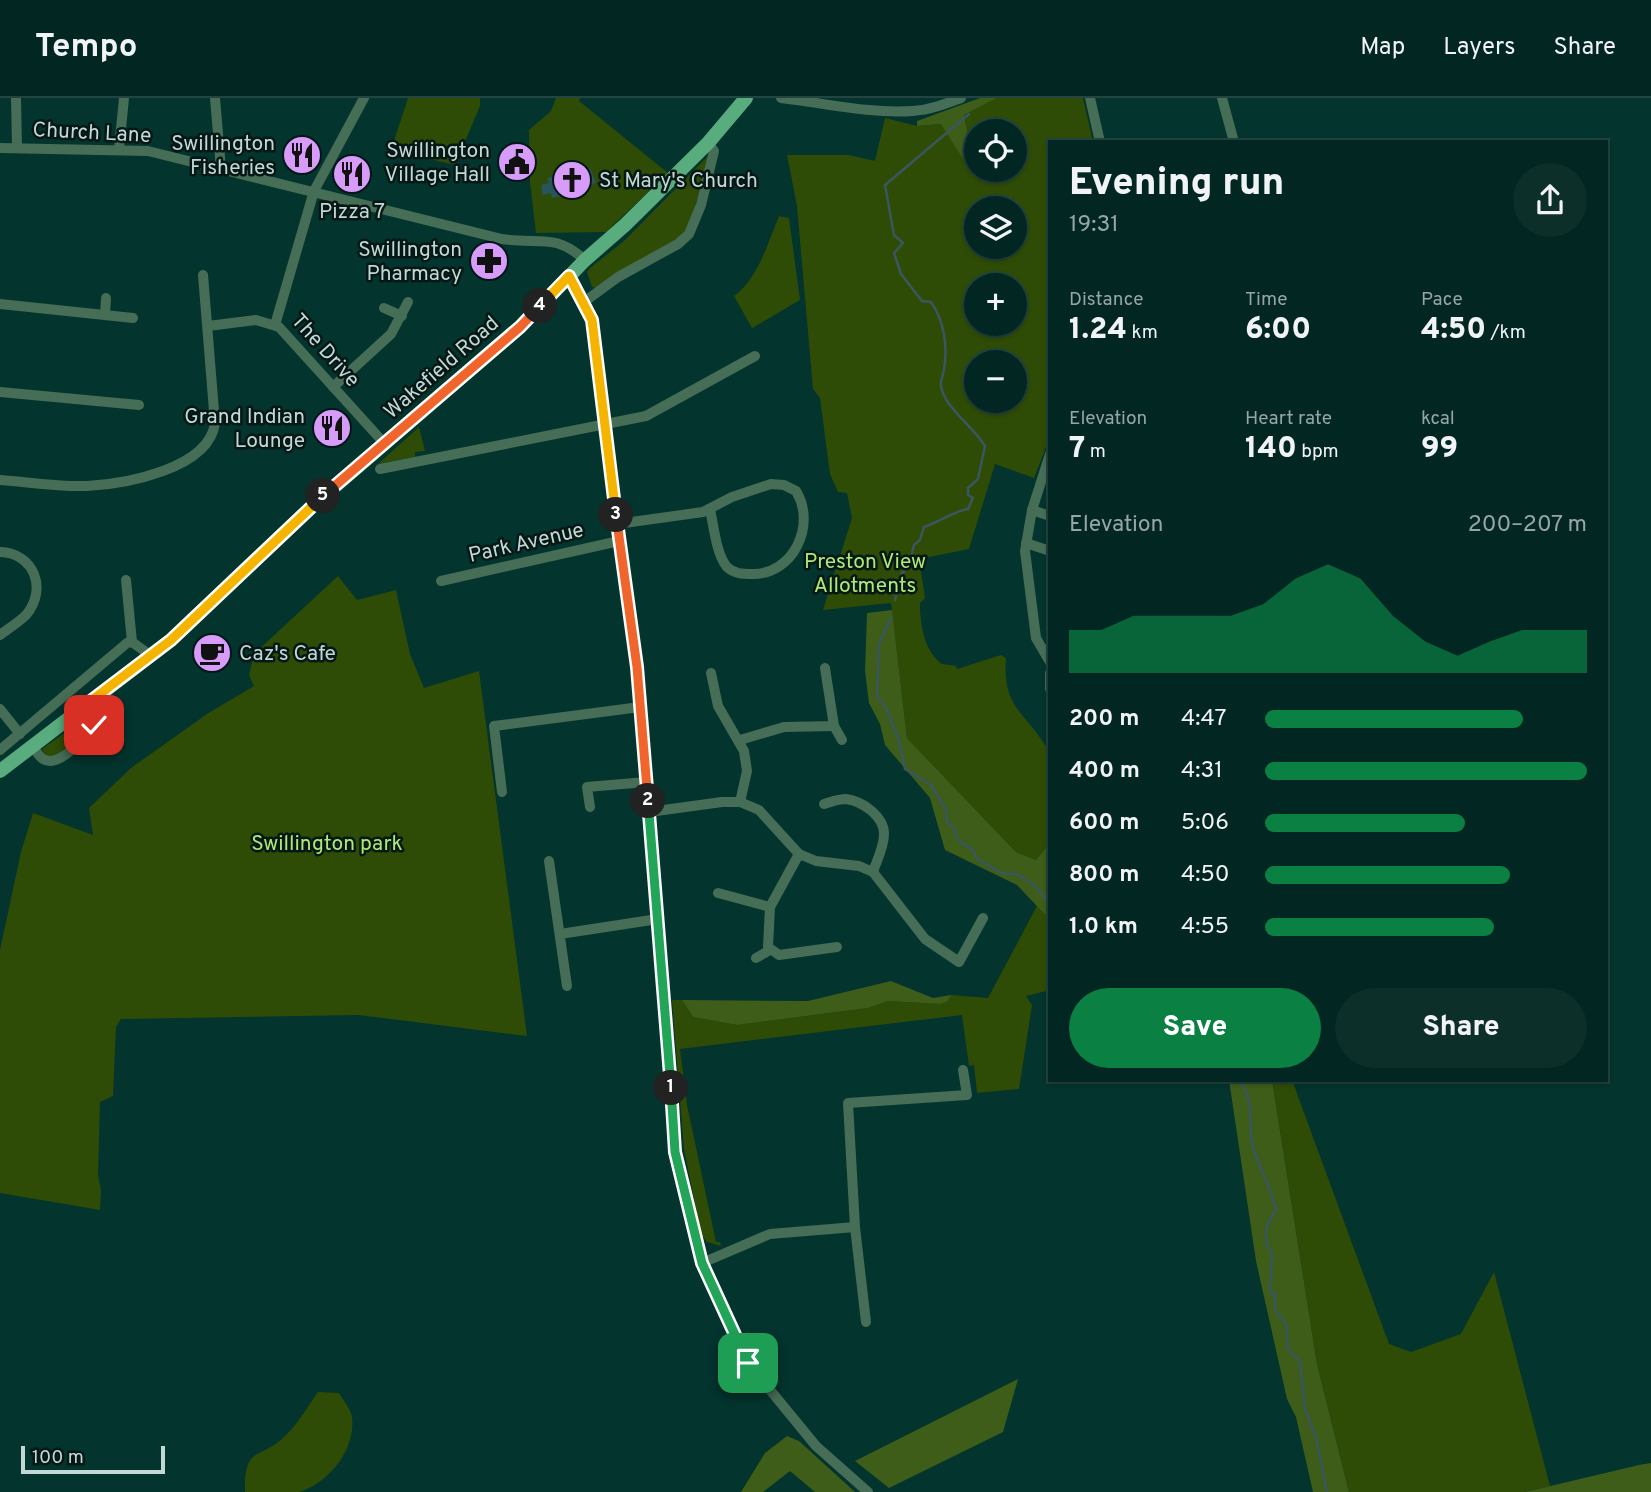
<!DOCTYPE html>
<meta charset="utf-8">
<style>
body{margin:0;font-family:Overpass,sans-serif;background:#0c2f2a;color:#f1f3f6;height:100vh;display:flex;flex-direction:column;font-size:26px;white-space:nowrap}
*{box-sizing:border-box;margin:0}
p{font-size:23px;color:#96a5a5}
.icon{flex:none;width:38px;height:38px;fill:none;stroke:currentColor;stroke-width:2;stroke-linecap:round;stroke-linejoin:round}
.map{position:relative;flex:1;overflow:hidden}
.details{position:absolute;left:1048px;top:42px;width:560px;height:942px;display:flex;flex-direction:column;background:#022722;border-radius:0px;box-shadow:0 2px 5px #0004,0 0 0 2px #234440}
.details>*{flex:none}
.buttons{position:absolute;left:964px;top:21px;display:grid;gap:14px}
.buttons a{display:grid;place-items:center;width:63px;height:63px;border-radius:50%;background:#022722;box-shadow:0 2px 5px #0004,0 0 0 2px #234440;font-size:35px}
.scale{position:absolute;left:21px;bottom:18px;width:144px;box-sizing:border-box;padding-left:7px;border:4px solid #c2d8d4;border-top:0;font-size:19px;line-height:24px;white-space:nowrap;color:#c2d8d4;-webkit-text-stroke:5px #061815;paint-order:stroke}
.pin{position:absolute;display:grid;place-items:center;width:60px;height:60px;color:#fff;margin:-30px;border-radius:14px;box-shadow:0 4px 10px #0006}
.km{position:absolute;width:35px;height:35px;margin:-18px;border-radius:50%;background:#222;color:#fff;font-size:19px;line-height:35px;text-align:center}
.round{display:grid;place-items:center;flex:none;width:74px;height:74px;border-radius:37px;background:#0c2f2a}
.head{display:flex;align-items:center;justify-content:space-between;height:119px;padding:0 21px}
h1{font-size:38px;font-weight:800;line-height:52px}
.figures{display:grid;grid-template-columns:repeat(3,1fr);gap:10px;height:119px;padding:7px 21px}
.figures div{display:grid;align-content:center}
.figures b{font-size:30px;font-weight:800}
.figures small{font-size:19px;font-weight:400}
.figures p{font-size:19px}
.chart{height:196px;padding:14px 21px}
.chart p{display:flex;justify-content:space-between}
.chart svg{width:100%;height:126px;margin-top:7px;fill:#0b8043;opacity:.7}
.button{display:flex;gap:14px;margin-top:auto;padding:14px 21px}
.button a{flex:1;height:80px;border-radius:42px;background:#0b8043;color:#fff;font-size:28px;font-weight:800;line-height:80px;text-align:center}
.button a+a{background:#0c2f2a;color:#f1f3f6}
ul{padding:0 21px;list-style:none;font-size:23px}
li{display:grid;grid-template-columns:112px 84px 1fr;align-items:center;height:52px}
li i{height:18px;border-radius:9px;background:#0b8043}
header{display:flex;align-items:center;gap:42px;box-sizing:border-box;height:98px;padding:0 35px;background:#022722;border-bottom:2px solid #234440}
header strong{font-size:33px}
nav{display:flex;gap:38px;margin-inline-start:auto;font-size:24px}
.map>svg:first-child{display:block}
.green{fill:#2e4c05;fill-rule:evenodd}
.forest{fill:#3d5d19}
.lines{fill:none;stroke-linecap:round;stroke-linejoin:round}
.stream{stroke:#3a5660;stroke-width:2.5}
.building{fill:#28555c}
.minor{stroke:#466d55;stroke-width:10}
.major{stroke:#59ac7d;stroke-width:14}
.split-1-casing{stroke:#fff;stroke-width:14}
.split-2-casing{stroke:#fff;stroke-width:14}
.split-3-casing{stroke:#fff;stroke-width:14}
.split-4-casing{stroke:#fff;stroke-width:14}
.split-5-casing{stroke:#fff;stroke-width:14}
.split-6-casing{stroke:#fff;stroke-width:14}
.split-1{stroke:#22a559;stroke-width:9}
.split-2{stroke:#22a559;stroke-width:9}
.split-3{stroke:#f0652b;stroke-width:9}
.split-4{stroke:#f5b400;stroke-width:9}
.split-5{stroke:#f0652b;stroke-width:9}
.split-6{stroke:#f5b400;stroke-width:9}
.labels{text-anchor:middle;stroke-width:5;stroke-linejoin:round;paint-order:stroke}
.street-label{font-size:21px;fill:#c2d8d4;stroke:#061815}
.poi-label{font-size:21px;fill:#c2d8d4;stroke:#061815;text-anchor:end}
.park-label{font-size:21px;fill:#aee875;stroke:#061815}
</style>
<header>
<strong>Tempo</strong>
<nav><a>Map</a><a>Layers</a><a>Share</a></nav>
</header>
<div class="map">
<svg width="1651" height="1394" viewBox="0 0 1651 1394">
<rect width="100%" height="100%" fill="#03342e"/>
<g class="green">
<path d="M408,0h72v8l-25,59 -64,-15z"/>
<path d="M556,0h24l-1,3 89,72 -62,59 -70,1 -6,-51 -1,-52 22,-19z"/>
<path d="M997,0h86l10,44h-43v295l-16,41 -39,-14 -26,85 -50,10 6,39 -5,5c0,21 4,48 22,61l14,2 1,3 44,-14 5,3c-4,52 21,54 42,92 6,11 2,77 2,93l-14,17 -20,-8 -109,-114 -16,-135 -68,7 29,-92 -5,-25 -9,-1 -8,-18 -10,-76 -7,-9 -16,-183 -10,-51h62l26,6 10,-43 32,8 24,-2 30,23 -7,-32zM976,33h39v39h-39zM976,110h39v39h-39zM976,187h39v39h-39zM976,264h39v39h-39z"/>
<path d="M709,57l-18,66 -10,16 -70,39 -15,12 -4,-1 -5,-15 3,-4 34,-27z"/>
<path d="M779,118l10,2 11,82 -48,28 -18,-32c24,-17 34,-54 45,-80z"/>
<path d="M419,329l6,24 -10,1v5l-37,7z"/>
<path d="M338,478l19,24 39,-10 14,64 14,34 55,-17 48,365 -168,-21 -238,4 -5,8 -3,69 -13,6 -2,73 3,15 -1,20 -100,-17v-243l21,-98 12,-39 60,22 -4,-27 42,-40 76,-54 47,-28 -5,-11 5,-21z"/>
<path d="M87,619l2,9 -34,31h-8l-5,-8z"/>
<path d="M1037,808l13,14v70l-24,6 6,9 -13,84 -42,4 -3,-28 -5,1 -7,-51 -282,34 7,56 29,137h4l1,4 -14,-4 -6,-8 -17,-85 -12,-149h10l11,17 44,8 131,-17 20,-7 53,3 7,-3 3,-6 37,3z"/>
<path d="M1272,982h20l97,264 22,8 50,-18 33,-62 56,214 -25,6h-176l-32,-128z"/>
<path d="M318,1294l21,1c4,7 12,16 13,24 4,32 -23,66 -53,75h-54c-1,-48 15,-31 40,-56 13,-12 23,-30 33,-44z"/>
</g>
<g class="forest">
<path d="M980,0h17l-33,17 7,32 -8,12 -22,-35 -24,2v-5z"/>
<path d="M892,512l15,128 109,114 20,8 14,-17v77l-33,-35 -72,-35 -15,-52 -45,-53 -5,-21 -11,-21 -4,-32 2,-58z"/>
<path d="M891,883l42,17 18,-3 -3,6 -7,3 -53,-3 -20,7 -131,17 -44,-8 -11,-17 126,1z"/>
<path d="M1229,982h43l45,284 32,128h-36l-17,-75 -9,-18 -31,-138z"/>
<path d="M1018,1281l-15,53 -114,56 -34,-27z"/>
<path d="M787,1338l12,5 56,51h-40l-25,-21 -27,21h-22l24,-39z"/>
<path d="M1651,1365v29h-126l114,-27z"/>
</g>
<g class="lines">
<g class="stream">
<path d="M895,502l7,-27 7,-6 5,-22 6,-5 4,-13c14,-5 31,-16 44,-18l5,-11 -5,-3v-7l10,-9 7,-33c-11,-19 -43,-41 -44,-61 -1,-5 3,-11 3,-16 4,-22 0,-49 -13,-67l-9,-1 -21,-27 -7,-21 9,-10 -9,-8 -9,-50 84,-71"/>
<path d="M891,520l-12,26 -2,52 10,14 11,28 7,31 26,16 16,26 -1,10 8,7 3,11 16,11 4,9 25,14 15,1 17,11 16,19"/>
<path d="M1237,982c19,14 10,48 16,68 7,21 18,40 23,62l-9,15 -1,17 6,12 -2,38 5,2v16l11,13 2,26 12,13 5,47 11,29 11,54"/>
</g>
</g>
<g class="building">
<path d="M302,47l8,11 -17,11 -8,-6 3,-12 6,1z"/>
<path d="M511,48l16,2 -4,30 -15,-1z"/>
<path d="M590,70l6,15 -17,4 1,5 -28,6 -1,-5 -8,2 -2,-10 8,-2 -2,-5z"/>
</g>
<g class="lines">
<g class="minor">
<path d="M16,0l1,50"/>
<path d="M215,0l6,71"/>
<path d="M781,0c43,5 89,16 132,13 17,-1 32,-7 48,-13"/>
<path d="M1090,0l10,44"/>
<path d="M1222,0l12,44"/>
<path d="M0,50l148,3 354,88c37,6 52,-7 83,21"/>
<path d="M119,51l5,-51"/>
<path d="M569,178l23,44 29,240 16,107 38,485 27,111 46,100 68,83 52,46"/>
<path d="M584,204l34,-25 60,-33 11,-10 12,-29 13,-54 -6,-8"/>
<path d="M0,206l133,14"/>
<path d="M384,210l18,8"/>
<path d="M105,217l1,-17"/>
<path d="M275,227l39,-134 50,-93"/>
<path d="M208,228l48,-6 23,7 105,116"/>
<path d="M333,289l58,-53 17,-32"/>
<path d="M0,294l139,13"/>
<path d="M1050,356l-18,56 -7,41 11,87 14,24"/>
<path d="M380,371l266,-53 109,-60"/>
<path d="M0,382c29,2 58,7 87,6 38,-2 122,-17 128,-63l-12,-148"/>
<path d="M1032,412l18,6"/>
<path d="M617,426l86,-12 29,-15 39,-13 13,1 12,6c21,34 -3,84 -44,83 -9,0 -18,0 -25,-7 -11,-13 -13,-41 -17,-57"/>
<path d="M1026,445l24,8"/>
<path d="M0,454c34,1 48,37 26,63 -7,7 -18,14 -26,20"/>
<path d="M126,482l6,62 18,13"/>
<path d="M441,483l178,-40"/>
<path d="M711,575l7,33 26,45 3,20 -7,31"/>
<path d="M1050,575v16"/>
<path d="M0,611l20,25"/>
<path d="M834,628l8,14"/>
<path d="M740,642l44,-13 50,-1 -9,-58"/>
<path d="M32,648c3,4 7,10 11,13 16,10 41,-22 51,-32v-7l-10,-14"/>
<path d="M0,652l127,-107 5,-1"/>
<path d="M502,694l-8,-66 146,-19"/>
<path d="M824,706c7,-2 14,-5 22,-5 16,2 38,17 38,35 0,13 -7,26 -11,38"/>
<path d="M590,709l-3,-20 59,-5"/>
<path d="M649,714l73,-10h18l19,8 40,44 17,7 43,5 14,6 52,67 34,23 24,-44"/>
<path d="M799,756l-29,53 -2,40 11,8 58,-8"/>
<path d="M549,763l18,125"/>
<path d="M718,795l52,14"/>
<path d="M560,836l98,-15"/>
<path d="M756,860l14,-8"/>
<path d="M855,1129l11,95"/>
<path d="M702,1165l68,-29 85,-7 -7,-124 119,-8 -4,-25"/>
</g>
<path class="major" d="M0,673l171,-131 148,-140 201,-173 65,-67 40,-35 83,-82 38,-45"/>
</g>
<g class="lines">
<defs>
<path id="split-1" d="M671,990l4,64 27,111 46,100"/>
<path id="split-2" d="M648,703l23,287"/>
<path id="split-3" d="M616,417l21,152 11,134"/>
<path id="split-4" d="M540,208l29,-30 23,44 24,195"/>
<path id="split-5" d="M323,398l197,-169 20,-21"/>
<path id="split-6" d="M94,627l-10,-19 87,-66 152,-144"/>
</defs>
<use href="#split-1" class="split-1-casing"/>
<use href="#split-2" class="split-2-casing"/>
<use href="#split-3" class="split-3-casing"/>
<use href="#split-4" class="split-4-casing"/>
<use href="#split-5" class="split-5-casing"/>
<use href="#split-6" class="split-6-casing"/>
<use href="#split-1" class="split-1"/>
<use href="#split-2" class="split-2"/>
<use href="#split-3" class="split-3"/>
<use href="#split-4" class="split-4"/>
<use href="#split-5" class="split-5"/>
<use href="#split-6" class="split-6"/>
</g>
<defs>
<symbol id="restaurant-disc" viewBox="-11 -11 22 22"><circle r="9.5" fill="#d79bf9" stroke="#061815"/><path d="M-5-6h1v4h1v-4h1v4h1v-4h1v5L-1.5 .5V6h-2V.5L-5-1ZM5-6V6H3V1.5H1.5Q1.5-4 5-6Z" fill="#111"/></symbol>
<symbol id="civic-disc" viewBox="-11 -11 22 22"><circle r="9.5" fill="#d79bf9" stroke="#061815"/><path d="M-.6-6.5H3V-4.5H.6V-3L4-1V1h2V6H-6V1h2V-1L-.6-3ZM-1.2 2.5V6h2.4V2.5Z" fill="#111"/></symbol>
<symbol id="church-disc" viewBox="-11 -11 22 22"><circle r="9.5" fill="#d79bf9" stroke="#061815"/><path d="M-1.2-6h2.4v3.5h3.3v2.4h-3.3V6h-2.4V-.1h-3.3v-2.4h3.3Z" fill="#111"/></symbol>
<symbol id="pharmacy-disc" viewBox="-11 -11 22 22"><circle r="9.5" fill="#d79bf9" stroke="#061815"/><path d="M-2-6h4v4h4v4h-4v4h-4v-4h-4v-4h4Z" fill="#111"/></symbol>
<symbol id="cafe-disc" viewBox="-11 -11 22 22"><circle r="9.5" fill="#d79bf9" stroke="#061815"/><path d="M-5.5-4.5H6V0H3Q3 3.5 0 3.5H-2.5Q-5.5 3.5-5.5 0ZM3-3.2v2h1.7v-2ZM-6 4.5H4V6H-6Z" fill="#111"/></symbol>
</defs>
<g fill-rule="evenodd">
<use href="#restaurant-disc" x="280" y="35" width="44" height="44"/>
<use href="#civic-disc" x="495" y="42" width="44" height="44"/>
<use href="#restaurant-disc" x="330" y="54" width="44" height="44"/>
<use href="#church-disc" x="550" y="60" width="44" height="44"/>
<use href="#pharmacy-disc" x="467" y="141" width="44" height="44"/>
<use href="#restaurant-disc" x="310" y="308" width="44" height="44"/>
<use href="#cafe-disc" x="190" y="533" width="44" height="44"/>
</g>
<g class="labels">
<g class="street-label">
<text transform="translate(92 34) rotate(3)" y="7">Church Lane</text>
<text transform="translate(326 252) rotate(48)" y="7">The Drive</text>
<text transform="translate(441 269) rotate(-41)" y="7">Wakefield Road</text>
<text transform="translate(526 444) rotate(-13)" y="7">Park Avenue</text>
</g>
<g class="poi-label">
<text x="275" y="52">Swillington<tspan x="275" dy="24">Fisheries</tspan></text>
<text x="490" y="59">Swillington<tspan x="490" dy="24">Village Hall</tspan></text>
<text x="599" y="89" text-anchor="start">St Mary's Church</text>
<text x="352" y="120" text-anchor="middle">Pizza 7</text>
<text x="462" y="158">Swillington<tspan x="462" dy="24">Pharmacy</tspan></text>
<text x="305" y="325">Grand Indian<tspan x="305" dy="24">Lounge</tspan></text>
<text x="239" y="562" text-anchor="start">Caz's Cafe</text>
</g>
<g class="park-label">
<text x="865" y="470">Preston View<tspan x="865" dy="24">Allotments</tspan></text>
<text x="327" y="752">Swillington park</text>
</g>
</g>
</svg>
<div class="buttons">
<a><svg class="icon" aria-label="locate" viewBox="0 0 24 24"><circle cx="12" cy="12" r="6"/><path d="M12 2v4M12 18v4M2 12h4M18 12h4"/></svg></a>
<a><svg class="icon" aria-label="layers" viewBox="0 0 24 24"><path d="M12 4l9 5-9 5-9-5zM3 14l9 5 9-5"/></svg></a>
<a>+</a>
<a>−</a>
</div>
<div class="scale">100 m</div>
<div class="pin" style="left:748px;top:1265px;background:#1e9e55"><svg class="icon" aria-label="arrive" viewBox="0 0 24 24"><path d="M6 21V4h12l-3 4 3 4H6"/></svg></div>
<div class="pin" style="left:94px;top:627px;background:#d93025"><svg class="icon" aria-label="check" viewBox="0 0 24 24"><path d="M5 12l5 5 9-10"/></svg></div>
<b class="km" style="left:671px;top:990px">1</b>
<b class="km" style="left:648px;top:703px">2</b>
<b class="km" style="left:616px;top:417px">3</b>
<b class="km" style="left:540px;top:208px">4</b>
<b class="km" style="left:323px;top:398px">5</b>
<section class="details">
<div class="head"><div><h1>Evening run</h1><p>19:31</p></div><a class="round"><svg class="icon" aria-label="share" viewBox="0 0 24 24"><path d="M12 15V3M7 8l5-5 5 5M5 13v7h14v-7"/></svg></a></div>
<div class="figures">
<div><p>Distance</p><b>1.24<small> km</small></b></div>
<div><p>Time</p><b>6:00</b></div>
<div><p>Pace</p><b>4:50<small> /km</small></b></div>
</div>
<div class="figures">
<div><p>Elevation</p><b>7<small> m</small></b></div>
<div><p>Heart rate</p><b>140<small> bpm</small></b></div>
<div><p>kcal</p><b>99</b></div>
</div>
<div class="chart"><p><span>Elevation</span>200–207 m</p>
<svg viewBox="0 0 160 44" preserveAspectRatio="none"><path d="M0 44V29L10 29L20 24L30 24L40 24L50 24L60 20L70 11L80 6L90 11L100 24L110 33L120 38L130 33L140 29L150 29L160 29V44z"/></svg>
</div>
<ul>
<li><b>200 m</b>4:47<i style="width:80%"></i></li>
<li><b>400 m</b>4:31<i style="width:100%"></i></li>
<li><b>600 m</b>5:06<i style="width:62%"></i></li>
<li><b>800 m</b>4:50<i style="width:76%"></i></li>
<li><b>1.0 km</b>4:55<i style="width:71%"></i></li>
</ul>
<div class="button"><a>Save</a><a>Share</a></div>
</section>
</div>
